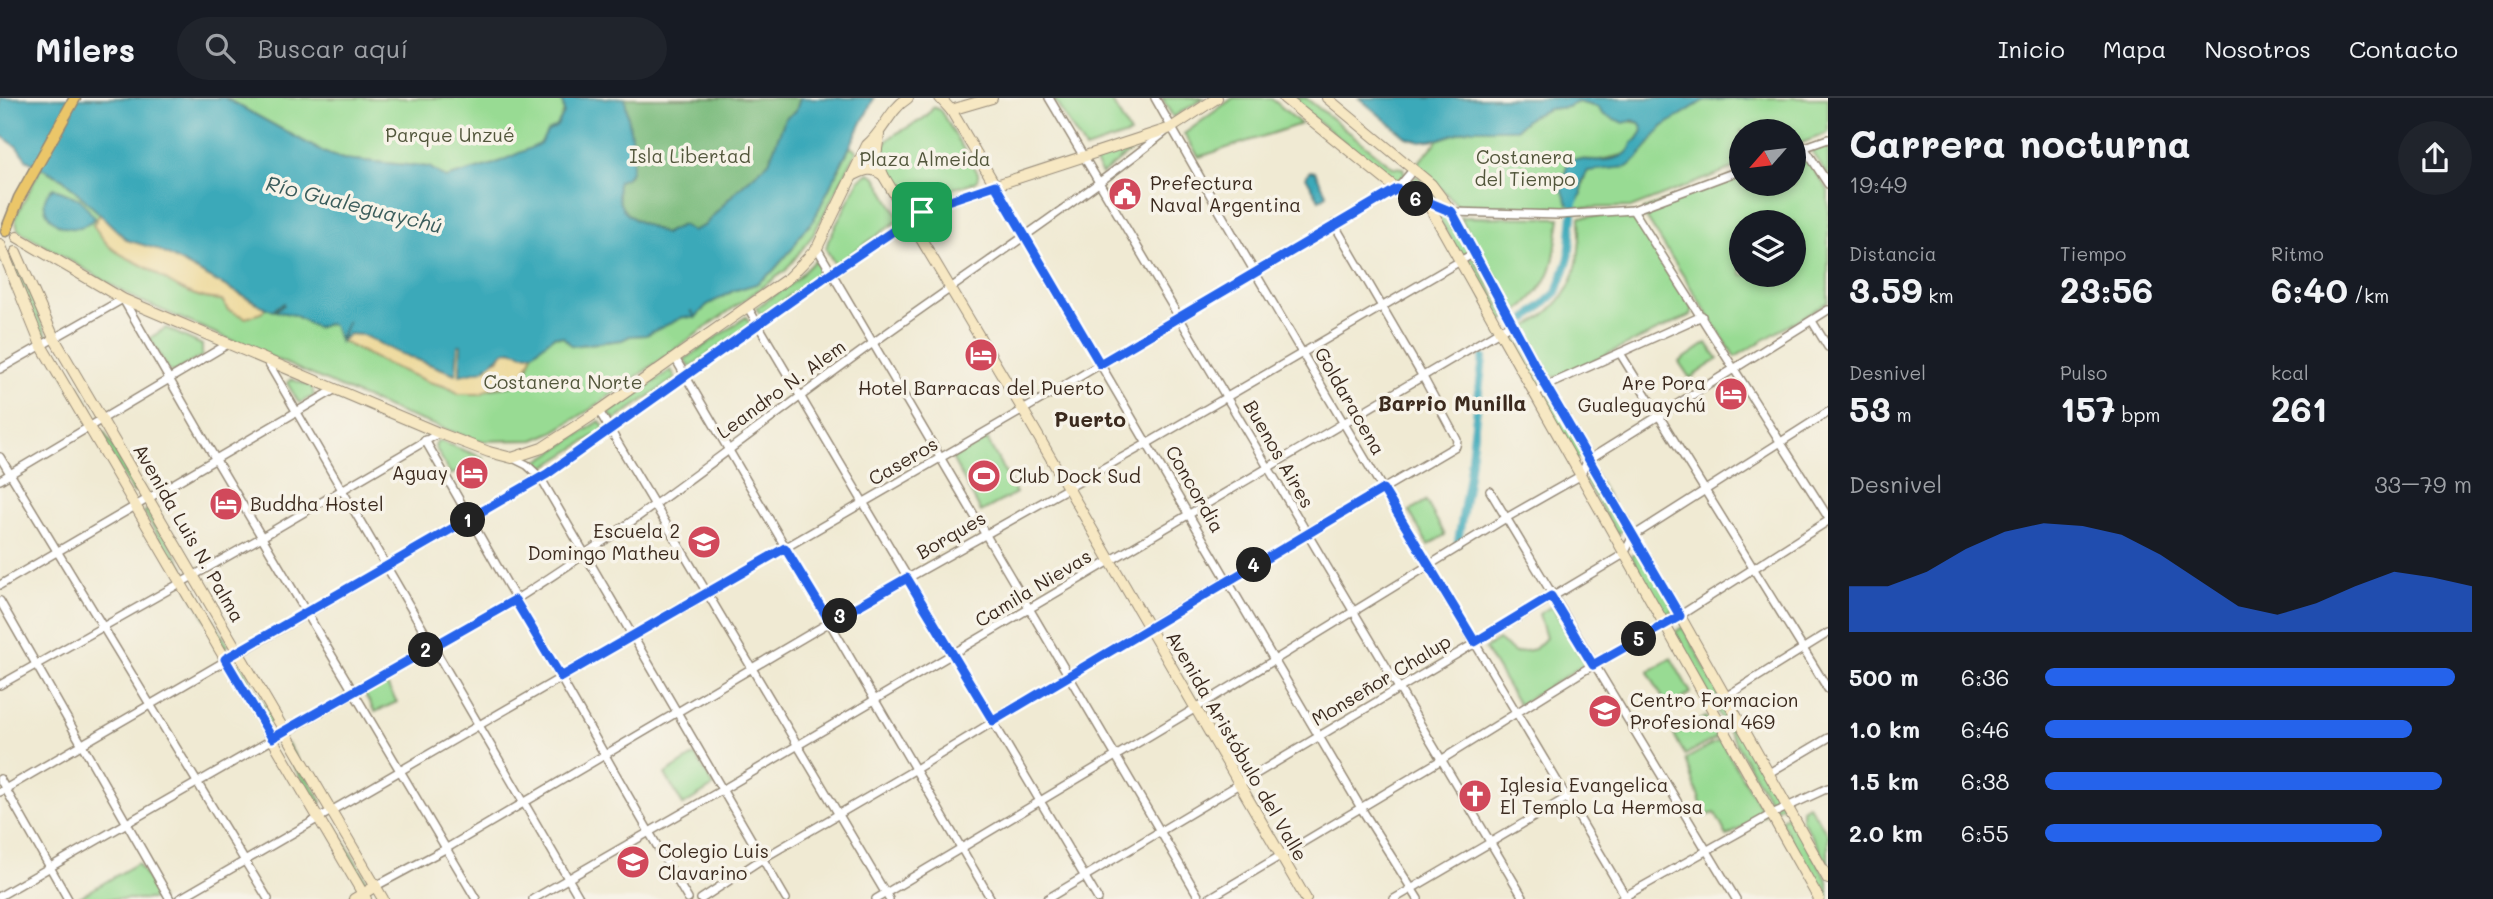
<!DOCTYPE html>
<html lang="es">
<meta charset="utf-8">
<style>
body{margin:0;font-family:Mali,sans-serif;background:#20242c;color:#f1f3f6;height:100vh;display:flex;flex-direction:column;font-size:26px;white-space:nowrap}
*{box-sizing:border-box;margin:0}
p{font-size:23px;color:#9ea1a6}
.icon{flex:none;width:38px;height:38px;fill:none;stroke:currentColor;stroke-width:2;stroke-linecap:round;stroke-linejoin:round}
.map{position:relative;flex:1;overflow:hidden}
.details{display:flex;flex-direction:column;background:#171b24;width:665px}
.details>*{flex:none}
.needle{width:46px;rotate:242deg}
.fabs{position:absolute;left:1729px;top:21px;display:grid;gap:14px}
.fabs a{display:grid;place-items:center;width:77px;height:77px;border-radius:50%;background:#171b24;box-shadow:0 4px 10px #0003;font-size:35px}
.pin{position:absolute;display:grid;place-items:center;width:60px;height:60px;color:#fff;margin:-30px;border-radius:14px;box-shadow:0 4px 10px #0006}
.km{position:absolute;width:35px;height:35px;margin:-18px;border-radius:50%;background:#222;color:#fff;font-size:19px;line-height:35px;text-align:center}
.round{display:grid;place-items:center;flex:none;width:74px;height:74px;border-radius:37px;background:#20242c}
.summary{display:flex;align-items:center;justify-content:space-between;height:119px;padding:0 21px}
h1{font-size:38px;font-weight:700;line-height:52px}
.stats{display:grid;grid-template-columns:repeat(3,1fr);gap:10px;height:119px;padding:7px 21px}
.stats div{display:grid;align-content:center}
.stats b{font-size:35px;font-weight:700}
.stats small{font-size:19px;font-weight:400}
.stats p{font-size:19px}
.chart{height:196px;padding:14px 21px}
.chart p{display:flex;justify-content:space-between}
.chart svg{width:100%;height:126px;margin-top:7px;fill:#2563eb;opacity:.7}
ul{padding:0 21px;list-style:none;font-size:23px}
li{display:grid;grid-template-columns:112px 84px 1fr;align-items:center;height:52px}
li i{height:18px;border-radius:9px;background:#2563eb}
header{display:flex;align-items:center;gap:42px;box-sizing:border-box;height:98px;padding:0 35px;background:#171b24;border-bottom:2px solid #363941}
header strong{font-size:33px}
nav{display:flex;gap:38px;margin-inline-start:auto;font-size:24px}
.search{width:490px;height:63px;background:#20242c;display:flex;align-items:center;gap:18px;box-sizing:border-box;padding:0 24px;border-radius:38px;color:#9ea1a6;font-size:26px}
main{display:flex;flex:1;min-height:0}
.map>svg:first-child{display:block}
.green{fill:#98db93;stroke:#6a8258;stroke-width:2;fill-rule:evenodd}
.forest{fill:#7abb7d;stroke:#5a724e;stroke-width:2}
.sand{fill:#eeda9e;stroke:#94825e;stroke-width:2}
.water{fill:#3aa9b9;stroke:#3a6a6c;stroke-width:2}
.lines{fill:none;stroke-linecap:round;stroke-linejoin:round}
.canal{stroke:#3aa9b9;stroke-width:8}
.street-casing{stroke:#968a78;stroke-width:10}
.secondary-casing{stroke:#968a78;stroke-width:12}
.primary-casing{stroke:#968a78;stroke-width:13}
.street{stroke:#fff;stroke-width:7}
.secondary{stroke:#f7e8c3;stroke-width:10}
.primary{stroke:#ebc669;stroke-width:10}
.route-casing{stroke:#fff;stroke-width:14}
.route{stroke:#2563eb;stroke-width:9}
.labels{text-anchor:middle;stroke-width:7;stroke-linejoin:round;paint-order:stroke}
.park-label{font-size:19px;fill:#52563b;stroke:#f7f3e8}
.poi-label{font-size:19px;fill:#3b2a1e;stroke:#f7f3e8;text-anchor:start}
.street-label{font-size:19px;fill:#3b2a1e;stroke:#f7f3e8}
.water-label{font-size:21px;font-style:italic;fill:#3b5d5c;stroke:#f7f3e8}
.neighbourhood-label{font-size:21px;font-weight:bold;fill:#3b2a1e;stroke:#f7f3e8}
</style>
<header>
<strong>Milers</strong>
<div class="search"><svg class="icon" aria-label="search" viewBox="0 0 24 24"><circle cx="10" cy="10" r="6"/><path d="M15 15l6 6"/></svg>Buscar aquí</div>
<nav><a>Inicio</a><a>Mapa</a><a>Nosotros</a><a>Contacto</a></nav>
</header>
<main>
<div class="map">
<svg width="1828" height="801" viewBox="0 0 1828 801">
<rect width="100%" height="100%" fill="#f7f3e8"/>
<filter id="ink" filterUnits="userSpaceOnUse"><feTurbulence type="fractalNoise" baseFrequency=".0143" numOctaves="2"/><feDisplacementMap in="SourceGraphic" scale="14" xChannelSelector="R" yChannelSelector="G"/><feConvolveMatrix kernelMatrix="1 2 1 2 8 2 1 2 1" color-interpolation-filters="sRGB"/></filter>
<filter id="wash" filterUnits="userSpaceOnUse"><feTurbulence type="fractalNoise" baseFrequency=".00686" numOctaves="4" result="noise"/><feDisplacementMap in="SourceGraphic" scale="28" xChannelSelector="R" yChannelSelector="G"/><feGaussianBlur stdDeviation="1.57" result="paint"/><feColorMatrix in="noise" values="0 0 0 0 0 0 0 0 0 0 0 0 0 0 0 0 0 1.4 0 .05"/><feComposite in="paint" operator="in"/></filter>
<g filter="url(#wash)">
<rect width="100%" height="100%" fill="#f0ead3"/>
<g class="green">
<path d="M225,0h337l2,14 -7,14 -10,6 -6,12 -47,20 -48,14 -17,-11 -86,-8 -20,-7z"/>
<path d="M1053,0h57l20,36 -45,15z"/>
<path d="M1162,0h42l-31,19z"/>
<path d="M1233,0h38l30,26 -102,33 -15,-23z"/>
<path d="M1288,0h18l87,69 10,1 2,7 -3,5 -8,1z"/>
<path d="M1754,0h74v35l-34,13v-15h-53v34l-108,42 -54,1 -122,-3 -40,-41 22,-25 31,-10h46l15,-13 18,-7 18,-2 11,-5 19,5 16,12 27,4 3,8 -16,23 -28,6 -25,-1c-12,20 -13,22 -6,45 19,-9 10,-19 20,-33l56,-20 18,-24 41,-26z"/>
<path d="M933,9l7,3 38,63v5l-3,4 -65,19c-10,-6 -15,-17 -20,-27 -28,-46 31,-40 43,-67z"/>
<path d="M1828,43v36l-17,-27 3,-4z"/>
<path d="M1135,48l1,1 -34,27 -9,-14z"/>
<path d="M850,49l7,4 -44,84 -28,36 -194,138 -38,23 -19,8 -56,1 -80,-29 -262,-113 -118,-69 -3,-12 26,-50 22,11 37,35 -7,11c32,25 87,75 129,75l6,10 33,3 5,-5 6,2 12,-7 1,2 -9,5 18,5 23,13 10,-4 6,1 7,14 7,-18h1l-7,20c26,13 51,25 77,36 14,6 29,8 41,17l53,-8 15,-15 6,-18 21,-17 9,1 9,9 50,-6 8,-4 16,-1 37,-18h12l-3,-8 5,7 10,-11 26,-14 23,-8 17,-12 20,-23 10,-17 9,-8z"/>
<path d="M1799,54l4,1 25,37v112l-93,55 -91,-143v-5l97,-36v11h53v-30zM1741,124h53v53h-53z"/>
<path d="M869,75l7,4 24,42 -62,44h-4l-8,-14 2,-8 31,-61z"/>
<path d="M1417,78l25,28 -40,-16z"/>
<path d="M1434,113l16,1 20,39 -9,5z"/>
<path d="M1632,115l61,95 -2,7 -133,62h-8l-5,-4 -21,-40 1,-5c47,-27 57,-58 55,-111z"/>
<path d="M1460,119l100,1c-8,52 -4,60 -46,97z"/>
<path d="M1473,159l34,61 -9,5 -33,-61z"/>
<path d="M16,160l31,78 -5,3 -31,-79z"/>
<path d="M815,162l8,13 -62,42 -5,-7 39,-27z"/>
<path d="M746,219l5,8 -61,42 -6,-7z"/>
<path d="M166,230l36,17v11l-28,16 -5,-1 -19,-33z"/>
<path d="M1516,239l28,47 -9,5 -26,-48z"/>
<path d="M1707,245l11,16 -28,19 -11,-16z"/>
<path d="M58,255l34,57 -5,3 -34,-58z"/>
<path d="M671,272l5,8 -61,42 -6,-7z"/>
<path d="M291,281l21,8 2,9 -15,7 -12,-20z"/>
<path d="M1548,295l36,62 -9,5 -35,-63z"/>
<path d="M600,323l5,8 -63,40 -5,-7z"/>
<path d="M104,334l34,58 -5,2 -34,-57z"/>
<path d="M987,341l29,54 -35,19 -29,-54z"/>
<path d="M437,343h3l44,17 -33,17 -16,-28z"/>
<path d="M1595,377l31,53 -9,6 -32,-53z"/>
<path d="M1426,403l19,34 -17,10 -19,-34z"/>
<path d="M150,411l33,58 -5,3 -34,-58z"/>
<path d="M1640,453l35,58 -11,6 -33,-59z"/>
<path d="M194,489l34,58 -5,3 -34,-58z"/>
<path d="M1552,508l33,58 -66,41 -34,-56 13,-9 17,13 20,-4 11,-11 -7,-24z"/>
<path d="M1683,529l37,68 -9,5 -36,-68z"/>
<path d="M1671,560l20,35 -23,14 -20,-35z"/>
<path d="M240,565l34,58 -5,3 -34,-58z"/>
<path d="M385,584l12,20 -22,10 -11,-19z"/>
<path d="M1726,607l58,100 -10,4 -57,-98z"/>
<path d="M1706,619l12,20 -33,18 -11,-20z"/>
<path d="M1720,642l45,75 -38,21 -12,-23 -10,3 -19,-57z"/>
<path d="M288,646l34,58 -5,3 -34,-58z"/>
<path d="M695,657l19,31 -31,19 -18,-31z"/>
<path d="M1808,707l20,29v31l-26,-46v-10z"/>
<path d="M1790,716l38,67v18h-3l-45,-79z"/>
<path d="M333,725l34,58 -5,3 -34,-58z"/>
<path d="M138,765l22,36h-82v-1z"/>
</g>
<path class="forest" d="M625,0h175l-4,13 -11,8 -16,43 -33,29 -32,35 -12,5 -10,-6 -18,9c-26,-15 -50,-15 -46,-53l11,-5 4,-23z"/>
<g class="sand">
<path d="M100,116l27,26 30,9 109,59 -5,5 -15,5 -18,-8 -6,-10c-26,0 -50,-15 -70,-29 -12,-8 -27,-13 -38,-21 -9,-6 -15,-17 -21,-25z"/>
<path d="M349,236l14,1 34,17 58,22 3,-30 4,1 -2,29 39,-15 6,-8 6,-1 13,4 9,-1c-17,50 -26,20 -52,41h-22l-8,-6 -22,-6 -43,-18 -45,-23z"/>
</g>
<g class="water">
<path d="M0,0h225l98,54 20,7 86,8 17,11 48,-14 46,-20 7,-12 10,-6 7,-13 -2,-15h63c2,16 14,66 3,78 -3,3 -7,4 -10,5 -4,38 20,38 46,53l18,-9 10,6 12,-5 32,-35 33,-29 16,-43 11,-8 4,-13h74l-62,125 -9,8 -10,17 -20,23 -17,13 -23,7 -26,14 -11,12 -5,-7 4,8 -12,-1 -37,18 -16,1 -8,4 -50,6 -9,-9 -9,-1 -21,17 -9,1 -13,-4 -6,1 -22,19 -23,5 1,-30h-3l-2,29 -59,-22 -34,-17 -14,-1 -8,7 7,-20 -9,19 -6,-15 -6,-1 -10,4 -23,-13 -19,-4 9,-6v-2l-12,7 -6,-2 -109,-59 -30,-9 -64,-61 -35,-18 -12,-15 -16,-11z"/>
<path d="M1359,0h395l-51,3 -41,26 -25,32 -10,8 -39,4 -6,10v13l-7,9 -7,1 -6,-15 5,-24 7,-6c17,2 55,5 58,-16l6,-4 5,-8 -3,-8 -7,-3 -9,3 -20,-8 -7,-8 -19,-5 -11,5 -18,2 -18,7 -15,13h-46l-31,10 -19,2 -14,-4z"/>
<path d="M1310,73l5,1 12,23 -8,5 -13,-23z"/>
<path d="M53,90l27,11 15,19c-29,29 -68,-11 -42,-30z"/>
</g>
<g class="lines">
<g class="canal">
<path d="M1528,220l29,-26 12,-34 6,-66"/>
<path d="M1458,444l11,-67 14,-117"/>
</g>
</g>
</g>
<g filter="url(#ink)">
<g class="lines">
<defs>
<g id="street">
<path d="M1049,0l475,801"/>
<path d="M1155,0c152,270 315,534 472,801"/>
<path d="M1804,49l24,37"/>
<path d="M1794,53l34,-12"/>
<path d="M995,87l366,623 57,91"/>
<path d="M1633,112l195,307"/>
<path d="M1452,114l107,3 74,-5 108,-40"/>
<path d="M817,150l383,651"/>
<path d="M747,208l351,593"/>
<path d="M1812,223l16,26"/>
<path d="M1620,255l208,336"/>
<path d="M675,260l316,541"/>
<path d="M267,263l313,538"/>
<path d="M0,271l123,-70 93,161 260,439"/>
<path d="M1535,296l11,-8 156,-70"/>
<path d="M599,313l290,488"/>
<path d="M425,342c88,153 174,307 263,459"/>
<path d="M0,359l268,442"/>
<path d="M513,360l14,7 13,12 246,422"/>
<path d="M0,382l228,-136"/>
<path d="M1490,393l246,408"/>
<path d="M0,487l334,-195"/>
<path d="M0,503l170,298"/>
<path d="M0,587l262,-148 177,-104"/>
<path d="M1711,608l117,-73"/>
<path d="M1769,675l59,-35"/>
<path d="M0,681l68,120"/>
<path d="M0,694l547,-318 285,-202 78,-52"/>
<path d="M376,788l71,-38 383,-226 318,-179 326,-190"/>
<path d="M0,798l515,-296c124,-78 239,-171 358,-257 97,-70 198,-136 292,-211"/>
<path d="M179,801l844,-489 374,-221 16,-19"/>
<path d="M533,801l189,-109 791,-467"/>
<path d="M701,801l61,-40 154,-90 232,-142 308,-181 1,-6 -34,-63 -89,-153"/>
<path d="M876,801l320,-191 310,-190 74,-42 8,-16 240,-150"/>
<path d="M1047,801l577,-345 9,-18 195,-124"/>
<path d="M1208,801l233,-139 152,-95 72,-40 163,-104"/>
<path d="M1394,801l174,-102"/>
<path d="M1620,801l152,-85 56,-26"/>
</g>
<g id="secondary">
<path d="M940,0l11,12 44,75"/>
<path d="M1284,0l113,91 55,23"/>
<path d="M1327,0l104,86 21,28 94,174 134,230 148,263"/>
<path d="M951,12l41,-12"/>
<path d="M879,37l-3,21 7,19 140,235 283,489"/>
<path d="M852,78c13,-6 18,-10 31,-1"/>
<path d="M1428,106l391,695"/>
<path d="M910,122l31,-17 230,-75 46,-30"/>
<path d="M17,139l106,62 316,134 50,19 23,6 30,-10 57,-37 188,-132 15,-15 15,-16 50,-103c17,-14 22,-35 41,-47"/>
<path d="M0,146l41,101 325,554"/>
<path d="M16,154l38,86 329,561"/>
<path d="M354,801l22,-13"/>
</g>
<path id="primary" d="M6,133l13,-33 56,-100"/>
</defs>
<use href="#street" class="street-casing"/>
<use href="#secondary" class="secondary-casing"/>
<use href="#primary" class="primary-casing"/>
<use href="#street" class="street"/>
<use href="#secondary" class="secondary"/>
<use href="#primary" class="primary"/>
</g>
</g>
<g class="lines" filter="url(#ink)">
<defs>
<path id="route" d="M995,87l105,179 297,-175 55,23 94,174 134,230 -87,49 -42,-69 -76,46 -92,-153 -390,232 -86,-143 -77,44 -45,-74 -224,129 -46,-77 -243,138 -47,-79 322,-185 278,-197 92,-62 24,-12z"/>
</defs>
<use href="#route" class="route-casing"/>
<use href="#route" class="route"/>
</g>
<defs>
<symbol id="civic-disc" viewBox="-11 -11 22 22"><circle r="9.5" fill="#d1495b" stroke="#f7f3e8"/><path d="M-.6-6.5H3V-4.5H.6V-3L4-1V1h2V6H-6V1h2V-1L-.6-3ZM-1.2 2.5V6h2.4V2.5Z" fill="#fff"/></symbol>
<symbol id="hotel-disc" viewBox="-11 -11 22 22"><circle r="9.5" fill="#d1495b" stroke="#f7f3e8"/><path d="M-6-4.5h1.5V1H6V5H4.5V3h-9V5H-6ZM-4 0a1.8 1.8 0 1 1 3.6 0ZM.5 0V-2.5h3Q6-2.5 6 0Z" fill="#fff"/></symbol>
<symbol id="stadium-disc" viewBox="-11 -11 22 22"><circle r="9.5" fill="#d1495b" stroke="#f7f3e8"/><path d="M0-5a6.5 5 0 1 0 0 10a6.5 5 0 1 0 0-10ZM-3.5-1.8h7v3.6h-7Z" fill="#fff"/></symbol>
<symbol id="school-disc" viewBox="-11 -11 22 22"><circle r="9.5" fill="#d1495b" stroke="#f7f3e8"/><path d="M0-5L7-2L0 1L-7-2ZM-4 1L0 2.5L4 1V4Q0 6-4 4Z" fill="#fff"/></symbol>
<symbol id="church-disc" viewBox="-11 -11 22 22"><circle r="9.5" fill="#d1495b" stroke="#f7f3e8"/><path d="M-1.2-6h2.4v3.5h3.3v2.4h-3.3V6h-2.4V-.1h-3.3v-2.4h3.3Z" fill="#fff"/></symbol>
</defs>
<g fill-rule="evenodd">
<use href="#civic-disc" x="1106" y="77" width="38" height="38"/>
<use href="#hotel-disc" x="962" y="238" width="38" height="38"/>
<use href="#hotel-disc" x="1712" y="277" width="38" height="38"/>
<use href="#hotel-disc" x="453" y="356" width="38" height="38"/>
<use href="#stadium-disc" x="965" y="359" width="38" height="38"/>
<use href="#hotel-disc" x="207" y="387" width="38" height="38"/>
<use href="#school-disc" x="685" y="425" width="38" height="38"/>
<use href="#school-disc" x="1586" y="594" width="38" height="38"/>
<use href="#church-disc" x="1456" y="679" width="38" height="38"/>
<use href="#school-disc" x="614" y="745" width="38" height="38"/>
</g>
<g class="labels">
<g class="park-label">
<text x="450" y="44">Parque Unzué</text>
<text x="690" y="65">Isla Libertad</text>
<text x="1525" y="66">Costanera<tspan x="1525" dy="22">del Tiempo</tspan></text>
<text x="925" y="68">Plaza Almeida</text>
<text x="563" y="291">Costanera Norte</text>
</g>
<g class="poi-label">
<text x="1150" y="92">Prefectura<tspan x="1150" dy="22">Naval Argentina</tspan></text>
<text x="1706" y="292" text-anchor="end">Are Pora<tspan x="1706" dy="22">Gualeguaychú</tspan></text>
<text x="981" y="297" text-anchor="middle">Hotel Barracas del Puerto</text>
<text x="448" y="382" text-anchor="end">Aguay</text>
<text x="1009" y="385">Club Dock Sud</text>
<text x="250" y="413">Buddha Hostel</text>
<text x="680" y="440" text-anchor="end">Escuela 2<tspan x="680" dy="22">Domingo Matheu</tspan></text>
<text x="1630" y="609">Centro Formacion<tspan x="1630" dy="22">Profesional 469</tspan></text>
<text x="1500" y="694">Iglesia Evangelica<tspan x="1500" dy="22">El Templo La Hermosa</tspan></text>
<text x="658" y="760">Colegio Luis<tspan x="658" dy="22">Clavarino</tspan></text>
</g>
<g class="street-label">
<text transform="translate(781 291) rotate(-36)" y="7">Leandro N. Alem</text>
<text transform="translate(1350 303) rotate(60)" y="7">Goldaracena</text>
<text transform="translate(1279 356) rotate(60)" y="7">Buenos Aires</text>
<text transform="translate(903 363) rotate(-30)" y="7">Caseros</text>
<text transform="translate(1195 391) rotate(60)" y="7">Concordia</text>
<text transform="translate(189 435) rotate(60)" y="7">Avenida Luis N. Palma</text>
<text transform="translate(951 437) rotate(-30)" y="7">Borques</text>
<text transform="translate(1033 490) rotate(-31)" y="7">Camila Nievas</text>
<text transform="translate(1381 582) rotate(-31)" y="7">Monseñor Chalup</text>
<text transform="translate(1237 648) rotate(60)" y="7">Avenida Aristóbulo del Valle</text>
</g>
<g class="water-label">
<text transform="translate(354 107) rotate(14)" y="7">Río Gualeguaychú</text>
</g>
<g class="neighbourhood-label">
<text x="1452" y="313">Barrio Munilla</text>
<text x="1090" y="329">Puerto</text>
</g>
</g>
</svg>
<div class="fabs">
<a><svg class="needle" viewBox="-14 -14 28 28"><path d="M0-13l5 13h-10z" fill="#e53935"/><path d="M0 13l5-13h-10z" fill="#9ea1a6"/></svg></a>
<a><svg class="icon" aria-label="layers" viewBox="0 0 24 24"><path d="M12 4l9 5-9 5-9-5zM3 14l9 5 9-5"/></svg></a>
</div>
<div class="pin" style="left:922px;top:114px;background:#1e9e55"><svg class="icon" aria-label="arrive" viewBox="0 0 24 24"><path d="M6 21V4h12l-3 4 3 4H6"/></svg></div>
<b class="km" style="left:468px;top:422px">1</b>
<b class="km" style="left:426px;top:552px">2</b>
<b class="km" style="left:840px;top:518px">3</b>
<b class="km" style="left:1254px;top:467px">4</b>
<b class="km" style="left:1639px;top:541px">5</b>
<b class="km" style="left:1416px;top:101px">6</b>
</div>
<section class="details">
<div class="summary"><div><h1>Carrera nocturna</h1><p>19:49</p></div><a class="round"><svg class="icon" aria-label="share" viewBox="0 0 24 24"><path d="M12 15V3M7 8l5-5 5 5M5 13v7h14v-7"/></svg></a></div>
<div class="stats">
<div><p>Distancia</p><b>3.59<small> km</small></b></div>
<div><p>Tiempo</p><b>23:56</b></div>
<div><p>Ritmo</p><b>6:40<small> /km</small></b></div>
</div>
<div class="stats">
<div><p>Desnivel</p><b>53<small> m</small></b></div>
<div><p>Pulso</p><b>157<small> bpm</small></b></div>
<div><p>kcal</p><b>261</b></div>
</div>
<div class="chart"><p><span>Desnivel</span>33–79 m</p>
<svg viewBox="0 0 160 44" preserveAspectRatio="none"><path d="M0 44V28L10 28L20 23L30 15L40 9L50 6L60 7L70 10L80 17L90 26L100 35L110 38L120 34L130 28L140 23L150 25L160 28V44z"/></svg>
</div>
<ul>
<li><b>500 m</b>6:36<i style="width:96%"></i></li>
<li><b>1.0 km</b>6:46<i style="width:86%"></i></li>
<li><b>1.5 km</b>6:38<i style="width:93%"></i></li>
<li><b>2.0 km</b>6:55<i style="width:79%"></i></li>
</ul>
</section>
</main>
